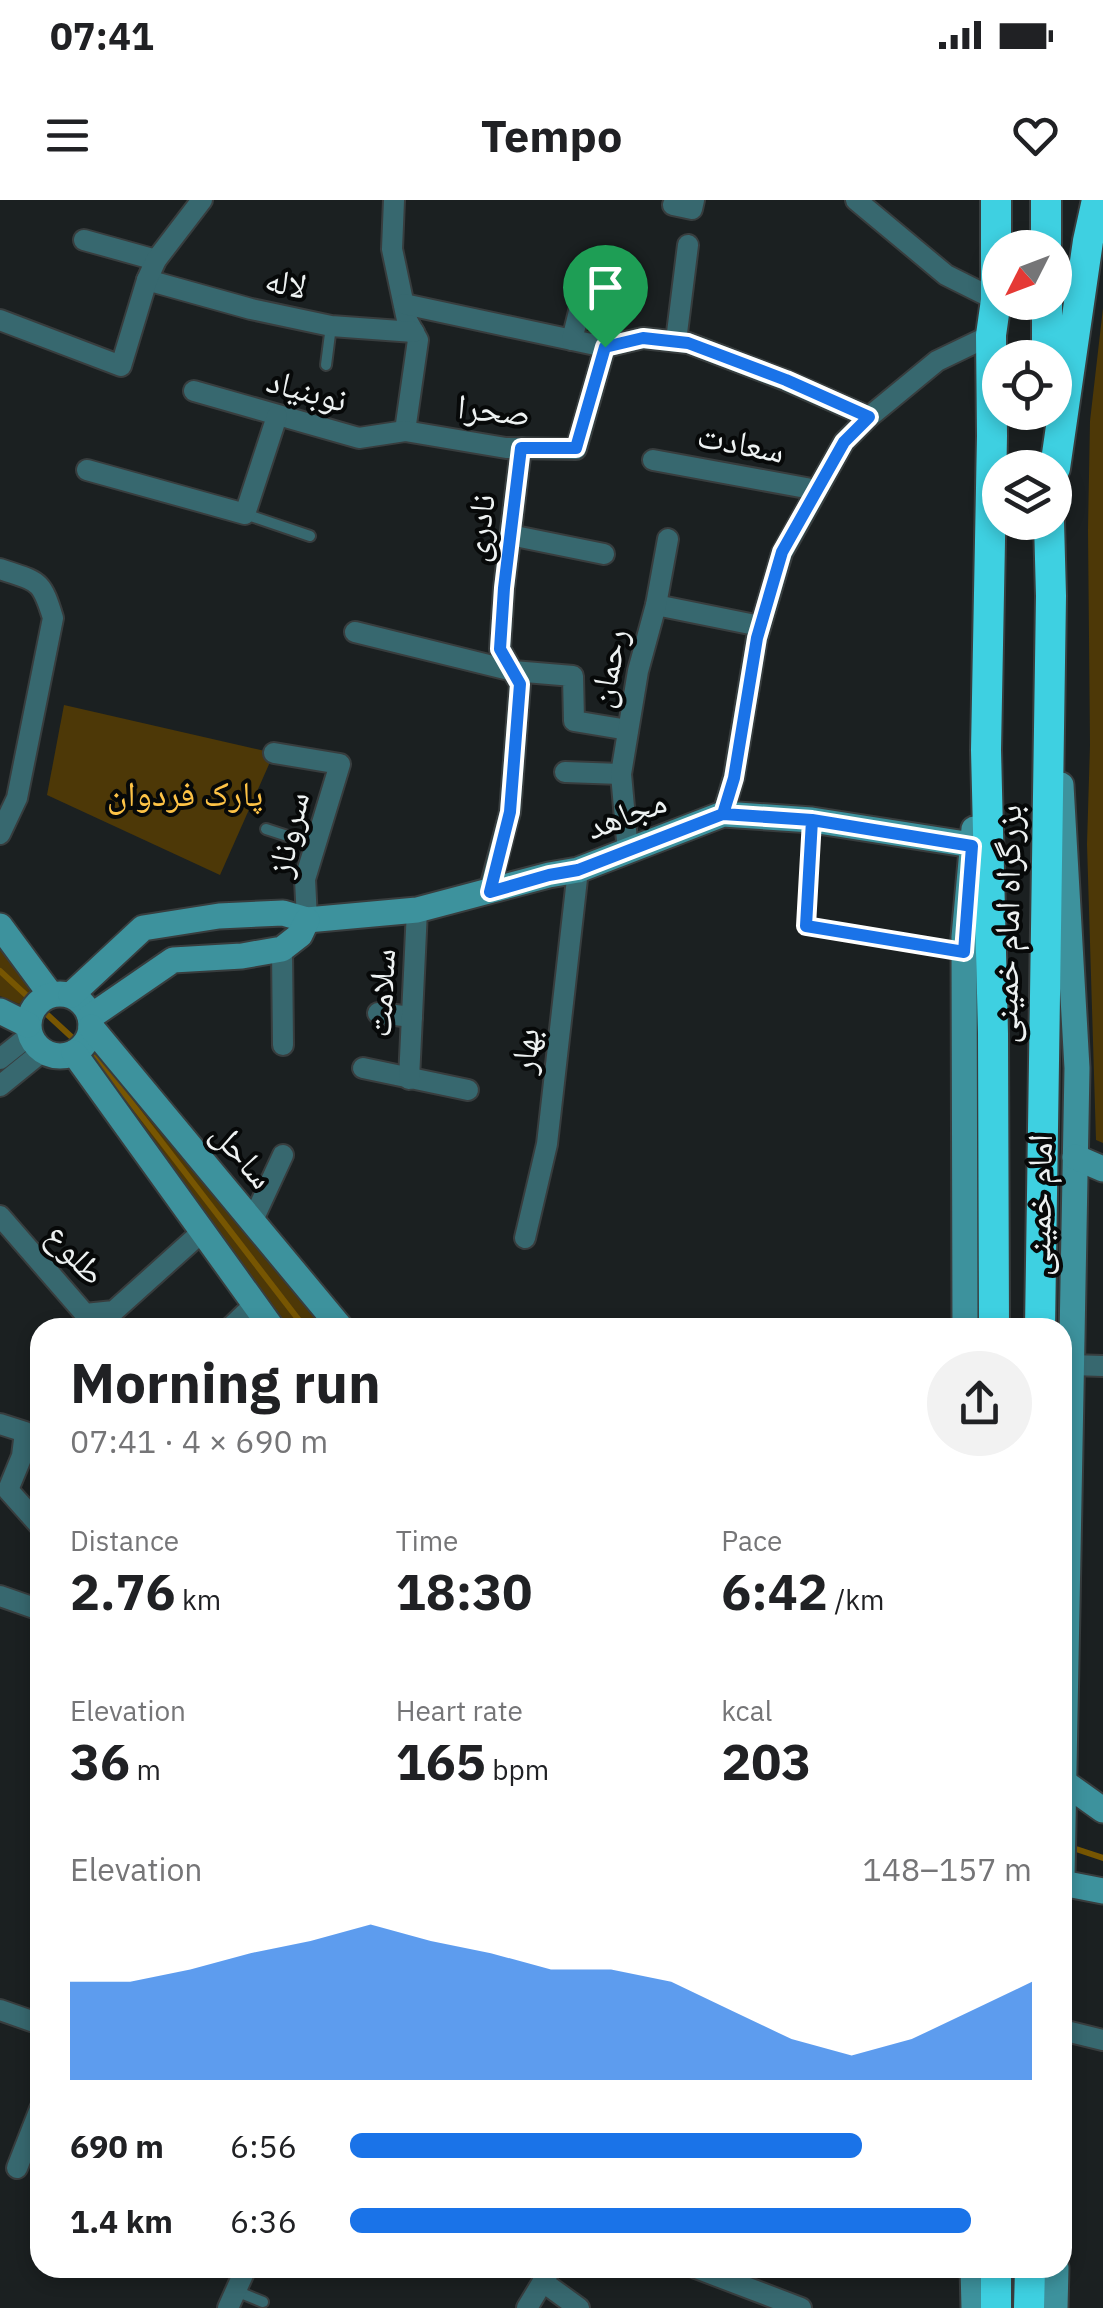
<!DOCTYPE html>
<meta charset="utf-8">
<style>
body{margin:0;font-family:"IBM Plex Sans","Noto Naskh Arabic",sans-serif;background:#f2f2f2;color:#202124;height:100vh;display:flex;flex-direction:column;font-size:38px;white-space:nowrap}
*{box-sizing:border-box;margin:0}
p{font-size:32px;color:#757577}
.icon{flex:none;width:55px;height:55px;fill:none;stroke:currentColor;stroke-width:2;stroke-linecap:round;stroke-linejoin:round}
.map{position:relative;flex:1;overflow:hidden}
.details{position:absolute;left:30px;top:1118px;width:1042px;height:960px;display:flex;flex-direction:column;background:#fff;border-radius:30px;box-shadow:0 5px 15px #0003}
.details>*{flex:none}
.needle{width:65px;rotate:228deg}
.buttons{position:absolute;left:982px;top:30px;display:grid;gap:20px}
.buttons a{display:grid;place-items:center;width:90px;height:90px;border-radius:50%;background:#fff;box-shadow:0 5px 15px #0003;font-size:50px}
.pin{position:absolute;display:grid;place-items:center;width:85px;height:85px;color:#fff;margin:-102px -42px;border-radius:50% 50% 50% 0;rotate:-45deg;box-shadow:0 0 10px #0007}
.pin .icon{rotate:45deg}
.round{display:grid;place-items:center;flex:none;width:105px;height:105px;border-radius:52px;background:#f2f2f2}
.summary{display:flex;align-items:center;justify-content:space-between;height:170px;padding:0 40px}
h1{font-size:55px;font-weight:800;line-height:75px}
.figures{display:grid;grid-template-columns:repeat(3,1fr);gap:15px;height:170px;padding:10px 40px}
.figures div{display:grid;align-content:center}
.figures b{font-size:50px;font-weight:800}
.figures small{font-size:28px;font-weight:400}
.figures p{font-size:28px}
.chart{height:280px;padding:20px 40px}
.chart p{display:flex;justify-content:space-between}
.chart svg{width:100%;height:180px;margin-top:10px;fill:#1a73e8;opacity:.7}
ul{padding:0 40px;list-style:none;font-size:32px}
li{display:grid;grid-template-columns:160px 120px 1fr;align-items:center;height:75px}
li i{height:25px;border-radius:12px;background:#1a73e8}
.status{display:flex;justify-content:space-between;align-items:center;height:70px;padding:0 50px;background:#fff;direction:ltr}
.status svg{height:28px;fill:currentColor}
header{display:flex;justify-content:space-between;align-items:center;height:130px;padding:0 40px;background:#fff;font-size:45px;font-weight:800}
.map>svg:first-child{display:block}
.green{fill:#4d3807}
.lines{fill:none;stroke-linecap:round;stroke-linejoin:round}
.stream{stroke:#775602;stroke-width:6}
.lane-casing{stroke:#383d3e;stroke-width:14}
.street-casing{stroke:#383d3e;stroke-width:24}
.secondary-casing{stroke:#383d3e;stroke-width:29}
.highway-casing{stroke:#383d3e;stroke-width:34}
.lane{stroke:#37686f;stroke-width:10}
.street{stroke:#37686f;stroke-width:20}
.secondary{stroke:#3d929d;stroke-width:25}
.highway{stroke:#3ed0e1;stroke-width:30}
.route-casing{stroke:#fff;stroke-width:20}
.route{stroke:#1a73e8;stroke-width:12}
.labels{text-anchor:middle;stroke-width:8;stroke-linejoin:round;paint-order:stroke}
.street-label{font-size:35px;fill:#edf1f1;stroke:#070909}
.park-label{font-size:35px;fill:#fec346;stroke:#070909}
</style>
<div class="status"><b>07:41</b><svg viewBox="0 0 49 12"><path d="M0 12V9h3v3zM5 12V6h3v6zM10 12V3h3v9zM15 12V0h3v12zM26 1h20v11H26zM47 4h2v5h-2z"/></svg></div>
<header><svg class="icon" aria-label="menu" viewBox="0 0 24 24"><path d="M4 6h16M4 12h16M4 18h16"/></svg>Tempo<svg class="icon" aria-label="heart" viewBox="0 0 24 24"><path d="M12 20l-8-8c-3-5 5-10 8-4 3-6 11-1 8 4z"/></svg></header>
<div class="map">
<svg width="1103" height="2108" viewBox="0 0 1103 2108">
<rect width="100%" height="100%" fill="#1b2021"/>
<g class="green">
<path d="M1103,108v835l-7,-3 -9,-296 3,-99 -2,-215 2,-109z"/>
<path d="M64,505l210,48 -54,122 -173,-80z"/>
<path d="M0,743l38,48 -19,13 -19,-8z"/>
<path d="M97,847l231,280h-42l-194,-268z"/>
</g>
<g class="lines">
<g class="stream">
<path d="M0,771l103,95 202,262"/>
<path d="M1076,1649l27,9"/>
</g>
<defs>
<g id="lane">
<path d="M326,165l5,-39"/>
<path d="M245,314l65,22"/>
<path d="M812,621l-5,105 155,26"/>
<path d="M266,629l49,16"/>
<path d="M236,2091l27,11"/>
</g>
<g id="street">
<path d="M394,0l-2,49 15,71 11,20 -13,91"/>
<path d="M856,0l90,75 50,25"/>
<path d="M673,5l19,4 2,-9"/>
<path d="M84,40l72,20"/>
<path d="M147,80l104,29 80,17 83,6"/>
<path d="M404,104l201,43 38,-9 45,5 97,37 84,37"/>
<path d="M0,120l121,46 26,-86 9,-20 46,-60"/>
<path d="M572,140l13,-53"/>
<path d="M676,141l12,-96"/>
<path d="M194,191l165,47 46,-7 101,17 70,1 29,-102"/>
<path d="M653,260l164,30"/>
<path d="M87,270l158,44 32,-98"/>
<path d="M510,335l94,19"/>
<path d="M0,369c38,13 41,9 53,49l-36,180 -17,36"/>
<path d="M656,405l104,21"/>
<path d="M355,432l158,39 60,5 1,45 54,9"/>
<path d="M274,553l66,11 -35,115 2,41"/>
<path d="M565,572l56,2"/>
<path d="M723,614l11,-37 23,-139 25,-85 62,-111 25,-25 68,-56 54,-26"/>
<path d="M628,652l-7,-78 17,-103 18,-66 12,-66"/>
<path d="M489,692l21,-80 10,-128 -20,-35 4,-61 17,-140"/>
<path d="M282,749l1,96"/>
<path d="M378,813l34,4"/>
<path d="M0,859l30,-24"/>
<path d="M363,868l105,22"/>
<path d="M409,879l8,-169"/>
<path d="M0,886l43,-35"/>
<path d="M0,1016l85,98 29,-3 89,-80"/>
<path d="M252,1022l31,-67"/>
<path d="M525,1038l22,-94 31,-274"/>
<path d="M230,1128l25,-24"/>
<path d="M1071,1165l32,1"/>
<path d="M0,1224l25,8 -3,24 -14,34 32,36"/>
<path d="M0,1396l40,14"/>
<path d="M0,1810l40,14"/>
<path d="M1062,1830l41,10"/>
<path d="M17,1968l23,-59"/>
<path d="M696,2068l105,40"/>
<path d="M543,2082l36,26"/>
<path d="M228,2108l18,-40"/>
<path d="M527,2108l24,-40"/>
</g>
<g id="secondary">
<path d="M1061,585l16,283 -15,808"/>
<path d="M0,726l51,69"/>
<circle cx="60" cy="825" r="31"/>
<path d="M71,795l72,-67 76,-12 64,-3 24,7 110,-10 132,-35 29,-5 145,-56 89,6 160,25"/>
<path d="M0,811l28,14"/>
<path d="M90,817l83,-57 69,-4 40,-7 18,-14 7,-15"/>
<path d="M91,827l250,301"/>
<path d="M74,853l198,275"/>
<path d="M1075,957l28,12"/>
<path d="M965,1128l-1,-391 10,-108"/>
<path d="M1065,1583l38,27"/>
<path d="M1062,1683l41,8"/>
<path d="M973,2068l1,40"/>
<path d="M1055,2108l1,-40"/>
</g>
<g id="highway">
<path d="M1046,0v48"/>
<path d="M1047,102v56"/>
<path d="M1055,268l33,-227 9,-41"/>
<path d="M994,1128l-1,-295 -7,-283 6,-314 -1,-101 5,-35v-100"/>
<path d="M1040,1128l11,-732 -2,-74"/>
<path d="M996,2068v40"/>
<path d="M1029,2108l1,-40"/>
</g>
</defs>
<use href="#lane" class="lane-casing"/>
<use href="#street" class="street-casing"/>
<use href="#secondary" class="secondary-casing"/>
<use href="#highway" class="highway-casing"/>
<use href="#lane" class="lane"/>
<use href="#street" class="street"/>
<use href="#secondary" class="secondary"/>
<use href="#highway" class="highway"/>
</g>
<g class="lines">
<defs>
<path id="route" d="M605,147l-29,101h-55l-17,140 -4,61 20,35 -10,128 -20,80 59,-17 29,-5 145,-56 89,6 160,26 -8,106 -158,-26 6,-106 -89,-6 11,-36 23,-140 25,-86 62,-110 25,-25 -83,-37 -98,-37 -45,-5 -38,9"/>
</defs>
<use href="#route" class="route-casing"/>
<use href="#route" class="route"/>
</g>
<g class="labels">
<g class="street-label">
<text transform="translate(286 83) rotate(12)" y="12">لاله</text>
<text transform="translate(307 190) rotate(15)" y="12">نوبنیاد</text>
<text transform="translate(494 210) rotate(6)" y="12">صحرا</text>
<text transform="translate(741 243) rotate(11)" y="12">سعادت</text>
<text transform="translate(479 328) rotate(-83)" y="12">نادری</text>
<text transform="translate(608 468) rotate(-78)" y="12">رحمان</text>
<text transform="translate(626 614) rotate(-21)" y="12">مجاهد</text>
<text transform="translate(288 634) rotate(-77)" y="12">سروناز</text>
<text transform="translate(1007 724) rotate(-89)" y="12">بزرگراه امام خمینی</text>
<text transform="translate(381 793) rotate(-87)" y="12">سلامت</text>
<text transform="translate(525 851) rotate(-84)" y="12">بهار</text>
<text transform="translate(243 955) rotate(50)" y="12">ساحل</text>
<text transform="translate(1039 1005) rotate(-89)" y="12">امام خمینی</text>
<text transform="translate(76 1054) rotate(48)" y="12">طلوع</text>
</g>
<g class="park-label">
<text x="185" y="606">پارک فردوان</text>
</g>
</g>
</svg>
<div class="buttons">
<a><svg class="needle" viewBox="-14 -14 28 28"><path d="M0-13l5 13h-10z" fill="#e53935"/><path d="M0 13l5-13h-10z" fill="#757577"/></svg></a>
<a><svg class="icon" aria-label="locate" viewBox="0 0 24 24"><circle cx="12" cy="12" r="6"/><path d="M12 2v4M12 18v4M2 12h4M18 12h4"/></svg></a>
<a><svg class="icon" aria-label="layers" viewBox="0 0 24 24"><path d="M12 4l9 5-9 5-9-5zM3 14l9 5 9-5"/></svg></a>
</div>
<div class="pin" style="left:605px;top:147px;background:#1e9e55"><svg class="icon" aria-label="arrive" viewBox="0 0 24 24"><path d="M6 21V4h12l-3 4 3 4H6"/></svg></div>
<section class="details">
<div class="summary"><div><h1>Morning run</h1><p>07:41 · 4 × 690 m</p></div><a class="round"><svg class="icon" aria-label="share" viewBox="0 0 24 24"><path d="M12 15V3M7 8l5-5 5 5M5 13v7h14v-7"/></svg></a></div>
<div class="figures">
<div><p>Distance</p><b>2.76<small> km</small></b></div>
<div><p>Time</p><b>18:30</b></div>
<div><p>Pace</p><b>6:42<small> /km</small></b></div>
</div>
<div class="figures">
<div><p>Elevation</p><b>36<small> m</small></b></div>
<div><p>Heart rate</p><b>165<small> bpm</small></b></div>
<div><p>kcal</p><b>203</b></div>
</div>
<div class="chart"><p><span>Elevation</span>148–157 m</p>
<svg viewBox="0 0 160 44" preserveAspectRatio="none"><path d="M0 44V20L10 20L20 17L30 13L40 10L50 6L60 10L70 13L80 17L90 17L100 20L110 27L120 34L130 38L140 34L150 27L160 20V44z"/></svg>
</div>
<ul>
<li><b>690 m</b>6:56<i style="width:75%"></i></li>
<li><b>1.4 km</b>6:36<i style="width:91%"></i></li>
</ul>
</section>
</div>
